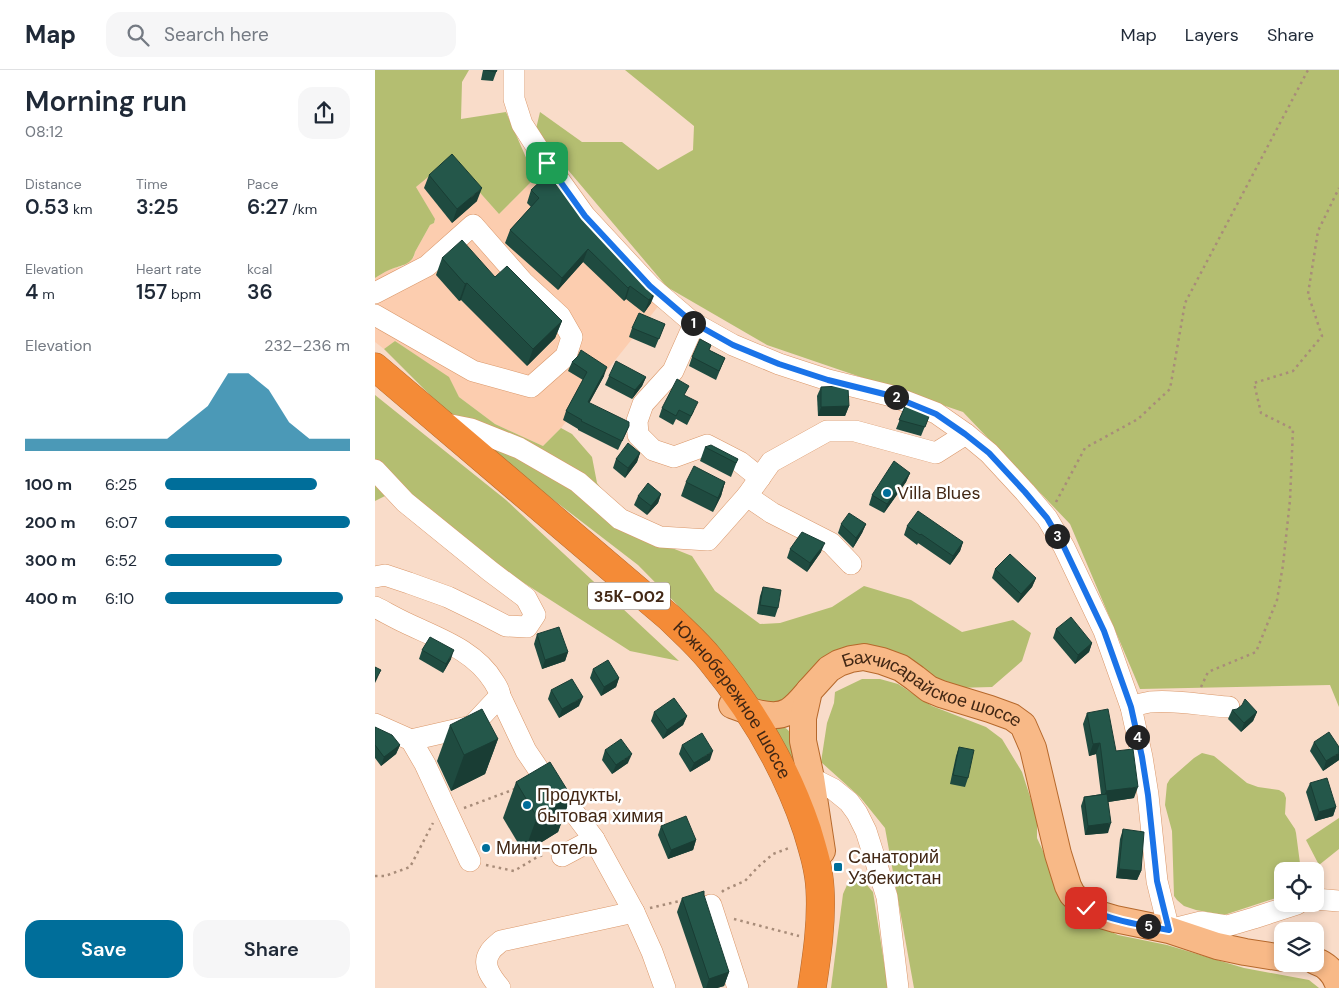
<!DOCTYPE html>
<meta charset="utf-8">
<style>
body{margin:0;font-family:"DM Sans",sans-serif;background:#f6f6f7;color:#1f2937;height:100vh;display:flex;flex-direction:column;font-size:19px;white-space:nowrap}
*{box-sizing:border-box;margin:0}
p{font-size:16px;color:#747a83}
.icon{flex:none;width:28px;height:28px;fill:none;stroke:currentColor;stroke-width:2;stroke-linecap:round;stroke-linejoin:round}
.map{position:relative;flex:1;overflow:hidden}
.panel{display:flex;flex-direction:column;background:#fff;width:375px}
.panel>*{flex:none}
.controls{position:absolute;left:899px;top:792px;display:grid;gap:10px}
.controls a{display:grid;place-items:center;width:50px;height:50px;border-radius:10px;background:#fff;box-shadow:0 2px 8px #0003;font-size:25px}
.pin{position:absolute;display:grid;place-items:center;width:42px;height:42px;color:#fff;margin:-21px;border-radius:10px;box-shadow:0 2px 8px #0006}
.km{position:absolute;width:25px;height:25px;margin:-12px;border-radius:50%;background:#222;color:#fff;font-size:14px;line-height:25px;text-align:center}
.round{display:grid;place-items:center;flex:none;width:52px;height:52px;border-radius:15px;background:#f6f6f7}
.headline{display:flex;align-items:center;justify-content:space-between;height:85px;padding:0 25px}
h1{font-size:28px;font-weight:600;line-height:38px}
.figures{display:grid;grid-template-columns:repeat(3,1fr);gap:8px;height:85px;padding:5px 25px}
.figures div{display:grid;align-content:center}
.figures b{font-size:21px;font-weight:600}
.figures small{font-size:14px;font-weight:400}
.figures p{font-size:14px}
.chart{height:140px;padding:10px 25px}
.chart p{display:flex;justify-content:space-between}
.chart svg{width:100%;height:90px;margin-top:5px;fill:#006e9a;opacity:.7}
.primary-button{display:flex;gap:10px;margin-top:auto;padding:10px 25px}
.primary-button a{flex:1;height:58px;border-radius:15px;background:#006e9a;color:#fff;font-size:20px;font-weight:600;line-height:58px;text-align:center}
.primary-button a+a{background:#f6f6f7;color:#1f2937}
ul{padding:0 25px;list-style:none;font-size:16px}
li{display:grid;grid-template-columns:80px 60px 1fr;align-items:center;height:38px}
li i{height:12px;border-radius:6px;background:#006e9a}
header{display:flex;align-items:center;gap:30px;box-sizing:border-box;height:70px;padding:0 25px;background:#fff;border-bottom:1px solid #e0e1e3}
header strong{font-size:24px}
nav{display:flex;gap:28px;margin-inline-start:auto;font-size:18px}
.search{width:350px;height:45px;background:#f6f6f7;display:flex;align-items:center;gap:12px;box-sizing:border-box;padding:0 18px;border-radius:15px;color:#747a83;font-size:19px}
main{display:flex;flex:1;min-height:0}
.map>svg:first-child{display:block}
.built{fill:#fccdaf}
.green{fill:#b4be71}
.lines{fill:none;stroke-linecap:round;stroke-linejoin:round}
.minor-casing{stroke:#da9769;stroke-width:22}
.major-casing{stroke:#b6682b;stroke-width:28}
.highway-casing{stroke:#b6682b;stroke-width:29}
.path{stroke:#a88c79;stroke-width:2.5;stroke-dasharray:2.5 4;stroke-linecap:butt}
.minor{stroke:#fff;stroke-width:21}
.major{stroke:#f8b987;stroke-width:26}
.highway{stroke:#f48b37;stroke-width:28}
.wall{fill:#1f4b40}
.shaded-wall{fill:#193d34}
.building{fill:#24574a;stroke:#193d34}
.route-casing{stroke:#fff;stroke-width:10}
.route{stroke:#1a73e8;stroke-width:6}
.poi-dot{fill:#006e9a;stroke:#fff;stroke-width:2}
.labels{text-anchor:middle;stroke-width:5;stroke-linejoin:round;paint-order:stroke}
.shield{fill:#fff;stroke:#7b685a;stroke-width:1}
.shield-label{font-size:16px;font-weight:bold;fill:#422714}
.poi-label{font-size:18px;fill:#422714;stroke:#fff;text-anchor:start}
.street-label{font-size:18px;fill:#422714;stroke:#fff}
</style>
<header>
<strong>Map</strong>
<div class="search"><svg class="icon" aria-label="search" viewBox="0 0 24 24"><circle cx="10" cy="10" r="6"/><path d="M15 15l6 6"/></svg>Search here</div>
<nav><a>Map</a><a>Layers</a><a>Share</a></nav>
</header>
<main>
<section class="panel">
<div class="headline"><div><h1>Morning run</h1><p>08:12</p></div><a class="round"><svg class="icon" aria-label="share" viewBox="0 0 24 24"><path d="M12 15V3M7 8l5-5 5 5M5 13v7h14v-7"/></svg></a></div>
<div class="figures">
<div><p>Distance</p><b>0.53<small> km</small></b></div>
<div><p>Time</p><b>3:25</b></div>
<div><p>Pace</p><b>6:27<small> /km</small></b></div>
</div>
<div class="figures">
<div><p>Elevation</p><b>4<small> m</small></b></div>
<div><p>Heart rate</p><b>157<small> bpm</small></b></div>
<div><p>kcal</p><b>36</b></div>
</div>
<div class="chart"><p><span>Elevation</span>232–236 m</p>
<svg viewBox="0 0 160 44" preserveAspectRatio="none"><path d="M0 44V38L10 38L20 38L30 38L40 38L50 38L60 38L70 38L80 30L90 22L100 6L110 6L120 14L130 30L140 38L150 38L160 38V44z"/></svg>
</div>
<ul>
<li><b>100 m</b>6:25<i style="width:82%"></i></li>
<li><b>200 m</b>6:07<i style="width:100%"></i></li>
<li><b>300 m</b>6:52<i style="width:63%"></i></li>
<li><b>400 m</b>6:10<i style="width:96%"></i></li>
</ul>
<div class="primary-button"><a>Save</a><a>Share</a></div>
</section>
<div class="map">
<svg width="964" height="918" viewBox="0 0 964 918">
<rect width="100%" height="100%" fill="#f9dcc9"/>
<path class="built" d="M75,89l49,55 36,-36 125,126 -99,124 -18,18 -48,-22 -36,-27 -11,-20 -53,-36 -11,8 -9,-7v-64l15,-9 14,-3 10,-9 1,-5 15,-27 4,-2 1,-3 -19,-33z"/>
<g class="green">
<path d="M0,0h94l-7,12 -1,37 45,-7 29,66 -36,36 -49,-55 -34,28 19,32 -1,4 -4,2 -15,27c-3,14 -15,13 -26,18 -5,2 -9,5 -14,8z"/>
<path d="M250,0h714v637l-9,-22 -190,4 -70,-165 -107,-112 -196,-67 -100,-58 -110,-130 -21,-28 4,-17 42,30h40l36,28 35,-20 1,-24z"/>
<path d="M20,271l54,36 10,20 36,27 48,22 18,-18 11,6 20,23 5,26 20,25 35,32 40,16 23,35 45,33 20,-1 52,-16 32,-21 47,14 51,32 51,-12 18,13 -9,28 -30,26 -38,1 -85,-38 -77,51 -24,2 -12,-4 -32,-35 -23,-35 -63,-64 -165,-127 -89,-89z"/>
<path d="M0,325l131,105 173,161 -49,-10 -243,-156 -12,6z"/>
<path d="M487,609h18l18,5 34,22 54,21 16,12 20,33 15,46v20l34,74 8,5 39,18 49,10 77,23 65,12 10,8h-405l-29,-160 -25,-31 -39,-35 6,-39 7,-20 1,-11z"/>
<path d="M396,656c3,0 8,0 12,1 14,4 15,37 17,50z"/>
<path d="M827,683l12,3 33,27 11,4 21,3 5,3 2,5 -1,16 10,15 1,4 5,38h-18l-1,25 -58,19 -28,-5 -12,-4 -7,-6 -3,-4 -2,-65 -7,-26 2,-21 3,-5 24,-21z"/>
<path d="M964,748v31l-20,16 -13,-25z"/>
<path d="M476,806l9,1 13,15 15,96h-57l12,-94z"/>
</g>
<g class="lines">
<defs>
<g id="minor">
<path d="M139,0v29l8,25 25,39 38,53 65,70 42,36 41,23 46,19 49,16 64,16 44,17 30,21 23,19 36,39 22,26 17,29 40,84 27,76 11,50 6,38 9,86 12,49 32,-8 26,4 27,-8 43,-14"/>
<path d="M0,223l52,-27 46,-41 50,57 37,34 12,21 -6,19 -35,31 -58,-16 -98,-56"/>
<path d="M319,254l-21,47 -30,33 -6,17 1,14 15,15 21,7 33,-12 33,17 20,16"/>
<path d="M66,353l30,6 48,19 59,34 42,37 40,18 48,3 39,-44"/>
<path d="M0,400l30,32 85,69 36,27 9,17 -8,12 -21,-1 -25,-13 -33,-16 -39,-14 -24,-8 -10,2"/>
<path d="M476,494l-20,-21 -59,-30 -25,-17 24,-34 56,-31h28l81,22 30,-19"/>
<path d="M0,537c10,5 20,11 31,16 31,15 69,27 88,59 3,5 6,9 6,14l26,55 17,25 18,23 9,8 24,32 40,73 18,40 13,36"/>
<path d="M756,637c6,-2 13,-4 19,-5 26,-3 53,4 79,5"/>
<path d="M0,654l36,16 14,24 45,97"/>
<path d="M36,670l61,-14 28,-30"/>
<path d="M436,708l22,11 16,13 8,11 9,18 21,66 11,91"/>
<path d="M187,786l32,-17"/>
<path d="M940,829l24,2"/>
<path d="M336,835l27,83"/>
<path d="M125,918c-8,-10 -19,-23 -10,-36 2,-4 8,-8 11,-11l133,-29"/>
</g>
<g id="major">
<path d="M357,635c16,6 42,16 57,6 8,-5 14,-13 20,-20"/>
<path id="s1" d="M447,781l-11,-73 -8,-37v-23l6,-27 20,-22 10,-6 12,-4 13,-2 18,4 19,7 14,10 14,11 12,5 49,15 22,8 11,8 10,23 25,106 10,32 4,8 14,14 12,6 17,5 54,11 48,16 28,6 38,6"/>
<path d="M940,891c13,4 21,14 24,26"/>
</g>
<g id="highway">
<path id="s2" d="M0,297l295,251c13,13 28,26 40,41 42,51 76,109 97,171 6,20 12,39 13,59 2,33 -3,66 -8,99"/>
</g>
</defs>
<use href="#minor" class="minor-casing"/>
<use href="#major" class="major-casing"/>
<use href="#highway" class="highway-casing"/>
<g class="path">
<path d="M681,432l29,-54 53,-29 32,-30 15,-86 123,-233"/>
<path d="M826,617l7,-15 48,-20 21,-52 6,-35 7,-65 3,-71 -32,-16 -7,-30 39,-12 29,-35 -14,-42 10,-63 21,-43"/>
<path d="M89,738l51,-19"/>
<path d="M111,795l28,6 25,-15 7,-1"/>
<path d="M0,806h10l25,-9 23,-44"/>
<path d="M347,822l2,-2 21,-9 13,-14 15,-13 16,-6"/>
<path d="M275,838l34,-8"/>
<path d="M359,849l65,17"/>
</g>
<use href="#minor" class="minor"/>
<use href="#major" class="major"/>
<use href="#highway" class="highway"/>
</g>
<g class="wall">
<path d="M108,0h14l-4,11 -12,-1z"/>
<path d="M54,105l48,26 -25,22 -28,-35z"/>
<path d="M156,120l115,92 5,21 -7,10 -18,-14 -2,2 -41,-39 -25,28 -53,-47 5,-13 21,-23 -4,-4z"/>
<path d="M67,188l53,19 67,44 -7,17 -28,28 -66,-66 -2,1 -23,-26z"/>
<path d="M290,254l-10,24 -26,-11 3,-9z"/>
<path d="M334,280l16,8 -9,22 -27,-14 3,-9z"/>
<path d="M197,292l32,14 -15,27 40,23 -4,9 -7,15 -40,-20v-1l-15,-9 3,-9 17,-31 -15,-9z"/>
<path d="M234,306l37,1 -4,9 -10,13 -27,-14z"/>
<path d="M446,317l28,19 -4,10h-27l-1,-20z"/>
<path d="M310,326l9,15 -7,14 -11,-6 -3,6 -14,-8 3,-9z"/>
<path d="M531,334l24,10 -9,22 -25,-7z"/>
<path d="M330,377l33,12 -7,18 -31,-16z"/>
<path d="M265,383l-3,9 -12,16 -12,-10 3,-9z"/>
<path d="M535,403l-4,9 -22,31 -15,-8 3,-10z"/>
<path d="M311,412h39l-4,14 -8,16 -32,-16z"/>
<path d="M286,424l-3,9 -11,12 -13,-10 4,-9z"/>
<path d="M466,454h25l-4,9 -9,15 -15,-15z"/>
<path d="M532,456l56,16 -3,9 -10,14 -32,-22 -1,2 -13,-10z"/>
<path d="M415,479l31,3 -14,20 -20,-14z"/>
<path d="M620,499l41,9 -4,9 -14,16 -26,-25z"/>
<path d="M388,517l15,21 -3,9 -18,-3 3,-18z"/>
<path d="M681,559l36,14 -3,9 -14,12 -22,-26z"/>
<path d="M162,564l31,18 -3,9 -23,8 -8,-25z"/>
<path d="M47,580l29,9 -8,14 -24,-14z"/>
<path d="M218,599l26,9 -3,9 -15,9 -11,-18z"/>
<path d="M176,620l28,16 -20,12 -11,-19z"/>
<path d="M857,640l25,2 -4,9 -12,11 -13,-13z"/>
<path d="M279,642l33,4 -4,9 -20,14 -12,-18z"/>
<path d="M712,643l29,38 18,47 -26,4v31l-23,2 -4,-29 3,-9 17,-3 -5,-40 -7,2 -6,-32z"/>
<path d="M75,655l48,14 -13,35 -34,17 -14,-30z"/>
<path d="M0,657l25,18 -4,9 -15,12 -6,-8z"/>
<path d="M939,672l25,18 -16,11 -13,-20z"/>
<path d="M307,675l28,15 -20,12 -11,-18z"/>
<path d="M584,677l9,31 -3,9 -15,-3 6,-28z"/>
<path d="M230,680l23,13 -16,11 -10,-14z"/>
<path d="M141,712l55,14 -13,36 -34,21 -21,-35z"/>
<path d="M935,713l26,24 -3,9 -18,5 -9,-29z"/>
<path d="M286,756l35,14 -3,10 -25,9 -10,-24z"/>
<path d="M748,759l18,42 -4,9 -21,-2 4,-39z"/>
<path d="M307,828l47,74 -5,14 -7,2h-14l-26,-76z"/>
</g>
<g class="shaded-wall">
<path d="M107,118l-5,13 -25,22 5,-14z"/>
<path d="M213,179l-5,13 -25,28 4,-12z"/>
<path d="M92,213l-6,17 -2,1 6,-17z"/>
<path d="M255,216l-4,13 -2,2 4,-13z"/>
<path d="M281,221l-5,12 -7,10 5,-13z"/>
<path d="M187,251l-7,17 -28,28 6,-17z"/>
<path d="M232,297l-3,9 -19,35 3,-9z"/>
<path d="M271,307l-4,9 -10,13 3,-9z"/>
<path d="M474,336l-4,10h-27l3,-9z"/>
<path d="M265,383l-3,9 -12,16 3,-10z"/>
<path d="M535,403l-4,9 -22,31 3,-9z"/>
<path d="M350,412l-4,14 -8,16 5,-14z"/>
<path d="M286,424l-3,9 -11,12 4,-9z"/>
<path d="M491,454l-4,9 -9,15 3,-10z"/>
<path d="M588,472l-3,9 -10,14 3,-9z"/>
<path d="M450,473l-4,9 -14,20 3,-9z"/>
<path d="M661,508l-4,9 -14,16 3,-9z"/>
<path d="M717,573l-3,9 -14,12 3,-9z"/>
<path d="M79,580l-3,9 -8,14 3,-9z"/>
<path d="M193,582l-3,9 -23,8 3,-9z"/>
<path d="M6,600l-4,9 -2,4v-3z"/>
<path d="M244,608l-3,9 -15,9 3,-9z"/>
<path d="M208,627l-4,9 -20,12 3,-9z"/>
<path d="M882,642l-4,9 -12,11 3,-9z"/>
<path d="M312,646l-4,9 -20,14 4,-9z"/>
<path d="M123,669l-13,35 -34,17 13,-36z"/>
<path d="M725,673l-4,11 -7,2 4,-12z"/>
<path d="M25,675l-4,9 -15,12 3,-9z"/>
<path d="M338,681l-3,9 -20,12 4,-9z"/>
<path d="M964,683v7l-16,11 3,-10z"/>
<path d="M257,684l-4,9 -16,11 4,-9z"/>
<path d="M763,717l-4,11 -32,5 4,-12z"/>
<path d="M196,726l-13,36 -34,21 13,-36z"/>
<path d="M961,737l-3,9 -18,5 4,-9z"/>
<path d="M736,753l-3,10 -23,2 3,-9z"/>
<path d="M321,770l-3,10 -25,9 3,-9z"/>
<path d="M744,799l22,2 -4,9 -21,-2z"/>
<path d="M354,902l-5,14 -7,2h-11l3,-9z"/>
</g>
<g class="building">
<path d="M110,0h12l-1,2z"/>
<path d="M77,84l30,34 -25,21 -28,-34z"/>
<path d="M172,105l99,107 10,9 -7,9 -19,-14 -2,2 -40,-39 -26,29 -52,-48 29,-32 -8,-8z"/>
<path d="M87,170l33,37 12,-11 55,55 -29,28 -66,-66 -2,1 -23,-26z"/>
<path d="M264,243l26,11 -6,15 -27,-11z"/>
<path d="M325,269l11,6 -2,5 16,8 -6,13 -27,-14z"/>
<path d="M206,280l26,17 -19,35 41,20v4l-7,15 -41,-20 1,-1 -16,-9 21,-39 -15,-10 6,-6z"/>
<path d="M241,291l30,16 -11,13 -26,-14z"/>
<path d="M302,309l12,7 -5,9 14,7 -7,14 -12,-6 -3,6 -14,-8z"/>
<path d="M466,316l7,2 1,18 -28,1v-20z"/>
<path d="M531,334l24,10 -5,13 -26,-7z"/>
<path d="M253,373l12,10 -12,15 -12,-9z"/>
<path d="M336,375l27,14 -2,4 -31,-16z"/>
<path d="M519,391l16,12 -23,31 -15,-9z"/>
<path d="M319,396l31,16 -7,16 -32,-16z"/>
<path d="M273,413l13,11 -10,12 -13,-10z"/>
<path d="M543,441l45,31 -10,14 -32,-22 -1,1 -13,-9z"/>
<path d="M474,443l17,11 -10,14 -15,-14z"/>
<path d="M427,462l23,11 -15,20 -20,-14z"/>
<path d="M635,484l26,24 -15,16 -26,-25z"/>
<path d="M388,517l18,3 -3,18 -18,-3z"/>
<path d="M696,547l21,26 -14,12 -22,-26z"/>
<path d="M184,557l9,25 -23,8 -8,-26z"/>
<path d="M55,567l24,13 -8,14 -24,-14z"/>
<path d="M233,590l11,18 -15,9 -11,-18z"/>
<path d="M0,597l6,3 -6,10z"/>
<path d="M197,609l11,18 -21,12 -11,-19z"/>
<path d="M299,628l13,18 -20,14 -13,-18z"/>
<path d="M870,629l12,13 -13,11 -12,-13 5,-1 5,-4z"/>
<path d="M107,639l16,30 -34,16 -14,-30z"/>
<path d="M733,639l8,42 17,-2 5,38 -32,4 -6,-48 -7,1 -6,-31z"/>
<path d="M0,657l17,8 8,10 -16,12 -9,-12z"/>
<path d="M954,662l10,15v6l-13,8 -12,-19z"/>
<path d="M327,663l11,18 -19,12 -12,-18z"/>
<path d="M246,669l11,15 -16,11 -11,-15z"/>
<path d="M584,677l15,3 -6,28 -15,-3z"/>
<path d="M175,692l21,34 -34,21 -21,-35z"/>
<path d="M952,708l9,29 -17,5 -9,-29z"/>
<path d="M732,724l4,29 -23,3 -4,-29z"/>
<path d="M311,746l10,24 -25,10 -10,-24z"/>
<path d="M748,759l21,3 -3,39 -22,-2z"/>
<path d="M329,821v4l25,77 -20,7 -27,-81z"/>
</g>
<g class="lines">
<defs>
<path id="route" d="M172,93l38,53 65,70 42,36 41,23 46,19 49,16 64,16 44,18 29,20 24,19 36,39 22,26 17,29 40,84 27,76 11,50 6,38 9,86 12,49c-28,-5 -57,-9 -83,-22"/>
</defs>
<use href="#route" class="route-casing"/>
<use href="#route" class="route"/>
</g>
<g class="poi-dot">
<circle cx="512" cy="423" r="5"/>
<circle cx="152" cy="735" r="5"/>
<circle cx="111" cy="778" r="5"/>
<rect x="458" y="792" width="10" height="10" rx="2.5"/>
</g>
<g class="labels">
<rect class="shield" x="213" y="512.5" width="82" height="27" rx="4"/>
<g class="shield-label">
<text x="254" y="532">35К-002</text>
</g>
<g class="poi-label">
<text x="522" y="429">Villa Blues</text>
<text x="162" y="731">Продукты,<tspan x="162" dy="21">бытовая химия</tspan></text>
<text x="121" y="784">Мини-отель</text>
<text x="473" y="793">Санаторий<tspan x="473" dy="21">Узбекистан</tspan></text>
</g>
<g class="street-label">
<text dy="6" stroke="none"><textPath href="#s1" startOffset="304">Бахчисарайское шоссе</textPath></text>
<text dy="6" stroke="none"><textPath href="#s2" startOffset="491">Южнобережное шоссе</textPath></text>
</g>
</g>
</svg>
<div class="controls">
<a><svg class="icon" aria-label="locate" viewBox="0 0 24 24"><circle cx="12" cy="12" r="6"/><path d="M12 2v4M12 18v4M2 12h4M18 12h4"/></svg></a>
<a><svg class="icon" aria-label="layers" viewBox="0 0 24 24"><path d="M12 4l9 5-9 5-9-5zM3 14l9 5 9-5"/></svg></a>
</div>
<div class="pin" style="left:172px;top:93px;background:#1e9e55"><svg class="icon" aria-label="arrive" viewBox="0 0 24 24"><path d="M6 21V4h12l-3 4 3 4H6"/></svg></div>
<div class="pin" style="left:711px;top:838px;background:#d93025"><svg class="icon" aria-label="check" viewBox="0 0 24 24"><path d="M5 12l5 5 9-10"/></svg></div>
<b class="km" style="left:318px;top:253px">1</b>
<b class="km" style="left:521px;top:327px">2</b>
<b class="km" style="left:682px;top:466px">3</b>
<b class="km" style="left:762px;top:667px">4</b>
<b class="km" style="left:773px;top:856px">5</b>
</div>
</main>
